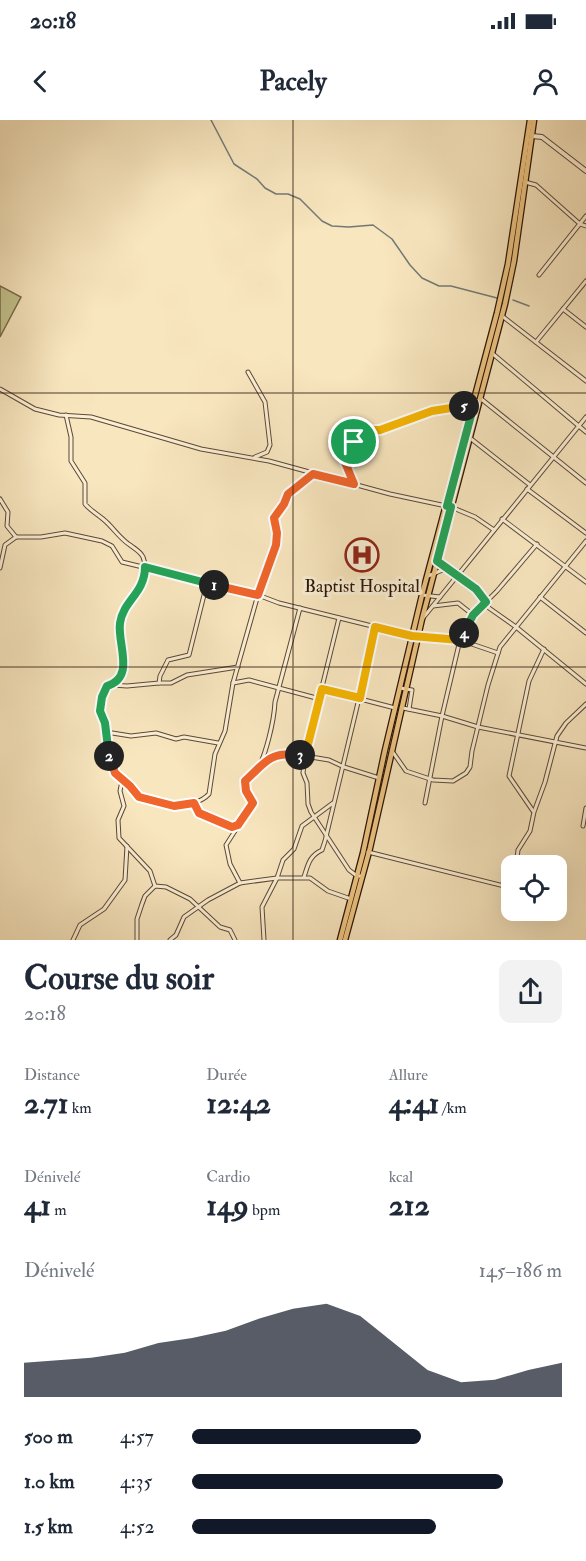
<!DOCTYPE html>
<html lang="fr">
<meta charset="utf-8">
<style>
body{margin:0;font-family:"IM FELL Double Pica",serif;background:#f2f2f3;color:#1f2937;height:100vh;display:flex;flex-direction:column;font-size:22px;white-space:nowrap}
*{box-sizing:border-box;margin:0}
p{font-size:20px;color:#747a83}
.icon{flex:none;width:33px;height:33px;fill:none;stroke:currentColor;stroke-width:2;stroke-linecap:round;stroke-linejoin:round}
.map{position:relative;height:820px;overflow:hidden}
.drawer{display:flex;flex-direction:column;background:#fff;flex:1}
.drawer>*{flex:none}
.buttons{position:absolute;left:501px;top:735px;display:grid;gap:12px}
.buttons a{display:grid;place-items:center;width:66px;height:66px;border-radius:12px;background:#fff;box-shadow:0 6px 24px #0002;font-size:30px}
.pin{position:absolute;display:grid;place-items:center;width:51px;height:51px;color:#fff;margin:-26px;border:3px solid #fff;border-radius:50%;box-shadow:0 2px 6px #0007}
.km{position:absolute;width:30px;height:30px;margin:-15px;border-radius:50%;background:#222;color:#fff;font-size:16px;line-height:30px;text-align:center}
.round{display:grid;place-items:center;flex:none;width:63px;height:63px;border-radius:12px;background:#f2f2f3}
.head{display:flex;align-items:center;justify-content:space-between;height:102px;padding:0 24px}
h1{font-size:33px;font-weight:800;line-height:45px}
.stats{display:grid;grid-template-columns:repeat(3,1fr);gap:9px;height:102px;padding:6px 24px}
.stats div{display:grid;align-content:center}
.stats b{font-size:30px;font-weight:800}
.stats small{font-size:16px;font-weight:400}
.stats p{font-size:16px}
.chart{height:168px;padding:12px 24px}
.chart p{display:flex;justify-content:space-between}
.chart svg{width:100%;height:108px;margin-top:6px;fill:#111827;opacity:.7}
ul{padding:0 24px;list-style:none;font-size:20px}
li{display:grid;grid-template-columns:96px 72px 1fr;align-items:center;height:45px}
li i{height:15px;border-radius:8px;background:#111827}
.status{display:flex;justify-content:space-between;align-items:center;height:42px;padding:0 30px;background:#fff;direction:ltr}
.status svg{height:16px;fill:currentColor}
header{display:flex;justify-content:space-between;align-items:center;height:78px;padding:0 24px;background:#fff;font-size:27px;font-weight:800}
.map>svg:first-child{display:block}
.green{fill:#c3c38e;stroke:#766b4a;stroke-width:1.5}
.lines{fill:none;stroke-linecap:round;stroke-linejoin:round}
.stream{stroke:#727974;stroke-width:1.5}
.minor-casing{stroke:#5d4834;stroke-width:5}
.tertiary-casing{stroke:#5d4834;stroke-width:6}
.primary-casing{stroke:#291306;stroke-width:7}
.minor{stroke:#faefd5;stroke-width:3}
.tertiary{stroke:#faefd5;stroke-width:4}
.primary{stroke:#ecc380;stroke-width:4.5}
.split-1-casing{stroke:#fff;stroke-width:12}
.split-2-casing{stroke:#fff;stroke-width:12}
.split-3-casing{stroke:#fff;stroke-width:12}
.split-4-casing{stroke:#fff;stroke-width:12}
.split-5-casing{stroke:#fff;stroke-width:12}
.split-6-casing{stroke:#fff;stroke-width:12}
.split-1{stroke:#f0652b;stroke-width:8}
.split-2{stroke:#22a559;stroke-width:8}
.split-3{stroke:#f0652b;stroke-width:8}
.split-4{stroke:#f5b400;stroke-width:8}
.split-5{stroke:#22a559;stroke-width:8}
.split-6{stroke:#f5b400;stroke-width:8}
.grid{fill:none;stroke:#291306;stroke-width:1.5;stroke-opacity:0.55}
.labels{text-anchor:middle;stroke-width:6;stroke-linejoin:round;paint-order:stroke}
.poi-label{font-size:18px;fill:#291306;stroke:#faefd5}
</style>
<div class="status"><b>20:18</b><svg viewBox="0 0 49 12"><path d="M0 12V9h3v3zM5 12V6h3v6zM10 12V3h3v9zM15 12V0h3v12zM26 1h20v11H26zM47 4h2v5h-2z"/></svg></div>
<header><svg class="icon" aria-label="back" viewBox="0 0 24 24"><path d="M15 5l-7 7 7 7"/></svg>Pacely<svg class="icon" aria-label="person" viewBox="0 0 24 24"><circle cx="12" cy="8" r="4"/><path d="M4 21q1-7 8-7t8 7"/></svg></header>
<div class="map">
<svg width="586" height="820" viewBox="0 0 586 820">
<rect width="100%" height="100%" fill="#f8e6bf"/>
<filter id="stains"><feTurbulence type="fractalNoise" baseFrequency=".00333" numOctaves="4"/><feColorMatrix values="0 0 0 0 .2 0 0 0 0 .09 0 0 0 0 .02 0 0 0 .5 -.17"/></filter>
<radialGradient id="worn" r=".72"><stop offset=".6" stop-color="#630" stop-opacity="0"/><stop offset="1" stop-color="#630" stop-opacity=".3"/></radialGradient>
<path class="green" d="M0,166l21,11 -21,40z"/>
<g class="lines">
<g class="stream">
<path d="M211,0l23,44 23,15 8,9 11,6h12l12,5 22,22 10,5 17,1 24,-2 19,14 18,26 12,13 17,8h12l46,12"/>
<path d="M513,180l16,6"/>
</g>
<defs>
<g id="minor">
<path d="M525,62l11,3 44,39 6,2"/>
<path d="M539,155l47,-59"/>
<path d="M563,189l23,18"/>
<path d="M502,196l84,65"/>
<path d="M536,222l50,-61"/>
<path d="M493,234l93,78"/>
<path d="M248,252l17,30 5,43 -3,7 -12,5"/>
<path d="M0,269l35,20 24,6 32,2 110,32 68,12 121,33 61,13 24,10 19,13"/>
<path d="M480,278l106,85"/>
<path d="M66,295l5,22v24l14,22v21c5,6 12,10 18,15 10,8 16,19 27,26 5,4 10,6 13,12 12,30 -23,43 -24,68 0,21 16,53 -12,61 -4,8 -8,18 -7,27 1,4 4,8 5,12 4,16 1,30 9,45 1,2 23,26 25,27 16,12 56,12 70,-3l6,-40 10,-23 8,-48 32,-113 11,-25 1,-14 -3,-13 10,-14 4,-10 25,-20"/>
<path d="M470,318l60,47"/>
<path d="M353,364l-11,-32 9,-5 11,-14 18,-3 52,-19 40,-6"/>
<path d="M527,369l59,44"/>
<path d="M0,379l8,13 -1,14 9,11h25l24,-4 37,8 10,5 10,16 136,33 21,8 97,24 36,9 48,4 38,13"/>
<path d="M502,399l84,63"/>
<path d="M437,441l39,28 13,19 27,19 70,57"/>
<path d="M0,448l5,-23 11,-8"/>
<path d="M428,456l17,-7"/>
<path d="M422,475l18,2"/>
<path d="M540,477l46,36"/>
<path d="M433,486l25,-3 14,11"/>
<path d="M339,498l-34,138 -2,17 4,10 1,21 3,8 38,58 8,6h5"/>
<path d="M423,498l163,-201"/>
<path d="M159,563h12l16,-8 51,-8"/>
<path d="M233,563l16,-3 71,19"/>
<path d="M112,565l15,1 32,-3 1,-7 8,-16 21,-5 18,-72"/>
<path d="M400,568l12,2 -3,19"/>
<path d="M322,569l73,19"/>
<path d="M403,588l39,8 36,11 108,21"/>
<path d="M106,612l25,4 25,-3 20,6 8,-2 34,6"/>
<path d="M392,631l14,20 27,9 20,1 13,-8 4,-6 2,-16 16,-66 12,-38 86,-106"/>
<path d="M259,647l17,-12 17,-1 36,6 15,7 35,11"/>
<path d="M122,661l-2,10 4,15 -6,14 1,18 31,33 5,15"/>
<path d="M193,683c2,3 3,7 5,9 5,5 32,15 38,13"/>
<path d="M425,683l17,-87 18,-76 13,-25 24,-24 40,-47"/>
<path d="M533,691l-24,-35 20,-95 15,-32"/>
<path d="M583,706l3,-18"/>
<path d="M368,732l144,36"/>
<path d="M516,746l2,-16 12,-19 4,-19 11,-30 12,-46 9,-13 20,-19"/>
<path d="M304,757c4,-12 5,-21 18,-27l3,-9 51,-214"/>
<path d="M240,763l-10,-19 -4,-19 27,-42 -7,-12 -1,-10c3,-3 8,-6 11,-9 10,-16 18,-51 19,-70l25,-94"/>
<path d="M73,820l7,-15 24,-16 21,-29 2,-34"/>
<path d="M137,820v-21l5,-15 3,-8 10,-10 11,1 24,12 30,28 10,3 5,10"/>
<path d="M170,820l6,-5 8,-18 24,-17 32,-17 37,-5h33l18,13 23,8"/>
<path d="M264,820l-2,-33 15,-29 6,-18 11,-11 8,-23 31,-23"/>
</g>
<path id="tertiary" d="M532,16l10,1 44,34"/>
<g id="primary">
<path d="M340,820l23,-87 22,-103 37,-155 75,-282 11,-49 22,-144"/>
<path d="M345,820l25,-92 52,-229 83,-315 9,-43 20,-141"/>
</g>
</defs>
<use href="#minor" class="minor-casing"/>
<use href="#tertiary" class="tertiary-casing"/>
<use href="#primary" class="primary-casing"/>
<use href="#minor" class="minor"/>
<use href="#tertiary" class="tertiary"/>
<use href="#primary" class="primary"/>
</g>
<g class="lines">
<defs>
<path id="split-1" d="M214,465l44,10 18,-50 1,-12 -3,-15 10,-14 4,-10 25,-20 41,10 -12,-29v-3l9,-5 3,-5"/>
<path id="split-2" d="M109,636l-4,-33 -5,-12 2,-14 5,-11c29,-9 10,-42 13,-63 3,-22 25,-30 25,-56l69,18"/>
<path id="split-3" d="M109,636l6,17 15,13 9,11 35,9 20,-3 5,10 33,14 6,-2 15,-22 -7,-12 -1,-10c20,-18 24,-30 55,-26"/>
<path id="split-4" d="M300,635l5,1 17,-67 38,9 15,-71 37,9 48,4 4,-7"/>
<path id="split-5" d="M464,286l10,-2 -27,102 4,1 -14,54 39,28 10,13 -13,13 -9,18"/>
<path id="split-6" d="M354,322l8,-9 6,-3h12l52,-19 32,-5"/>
</defs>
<use href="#split-1" class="split-1-casing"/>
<use href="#split-2" class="split-2-casing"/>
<use href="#split-3" class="split-3-casing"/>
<use href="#split-4" class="split-4-casing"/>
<use href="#split-5" class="split-5-casing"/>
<use href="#split-6" class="split-6-casing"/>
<use href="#split-1" class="split-1"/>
<use href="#split-2" class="split-2"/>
<use href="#split-3" class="split-3"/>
<use href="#split-4" class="split-4"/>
<use href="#split-5" class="split-5"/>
<use href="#split-6" class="split-6"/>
</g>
<path class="grid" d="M293,0v820M0,273h586M0,547h586"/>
<defs>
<symbol id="hospital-ring" viewBox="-11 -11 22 22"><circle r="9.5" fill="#faefd5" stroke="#8f2418" stroke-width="1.5"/><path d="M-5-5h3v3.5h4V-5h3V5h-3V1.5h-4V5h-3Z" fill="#8f2418"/></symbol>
</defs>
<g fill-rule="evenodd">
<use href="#hospital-ring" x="343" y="416" width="38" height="38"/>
</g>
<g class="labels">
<g class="poi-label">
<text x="362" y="472">Baptist Hospital</text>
</g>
</g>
<rect width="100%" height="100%" filter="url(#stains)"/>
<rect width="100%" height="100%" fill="url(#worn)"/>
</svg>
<div class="buttons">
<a><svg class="icon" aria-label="locate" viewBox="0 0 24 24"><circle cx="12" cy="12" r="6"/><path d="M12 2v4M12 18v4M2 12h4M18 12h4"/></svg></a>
</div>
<div class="pin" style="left:354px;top:322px;background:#1e9e55"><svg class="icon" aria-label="arrive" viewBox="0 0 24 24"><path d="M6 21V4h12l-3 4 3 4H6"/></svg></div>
<b class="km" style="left:214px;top:465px">1</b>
<b class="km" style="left:109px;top:636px">2</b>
<b class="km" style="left:300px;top:635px">3</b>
<b class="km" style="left:464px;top:513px">4</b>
<b class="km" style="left:464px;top:286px">5</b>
</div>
<section class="drawer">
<div class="head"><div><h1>Course du soir</h1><p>20:18</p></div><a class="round"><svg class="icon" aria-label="share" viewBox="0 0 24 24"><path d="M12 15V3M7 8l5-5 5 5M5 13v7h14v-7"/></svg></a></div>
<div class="stats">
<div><p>Distance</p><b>2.71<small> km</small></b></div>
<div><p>Durée</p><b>12:42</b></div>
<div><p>Allure</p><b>4:41<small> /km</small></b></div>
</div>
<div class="stats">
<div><p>Dénivelé</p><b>41<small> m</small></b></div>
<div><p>Cardio</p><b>149<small> bpm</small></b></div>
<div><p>kcal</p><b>212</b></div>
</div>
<div class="chart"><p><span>Dénivelé</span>145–186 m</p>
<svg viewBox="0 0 160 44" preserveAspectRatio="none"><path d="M0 44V30L10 29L20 28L30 26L40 22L50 20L60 17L70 12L80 8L90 6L100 11L110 22L120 33L130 38L140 37L150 33L160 30V44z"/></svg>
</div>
<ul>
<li><b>500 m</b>4:57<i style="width:62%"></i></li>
<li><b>1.0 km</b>4:35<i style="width:84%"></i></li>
<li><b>1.5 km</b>4:52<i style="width:66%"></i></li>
</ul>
</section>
